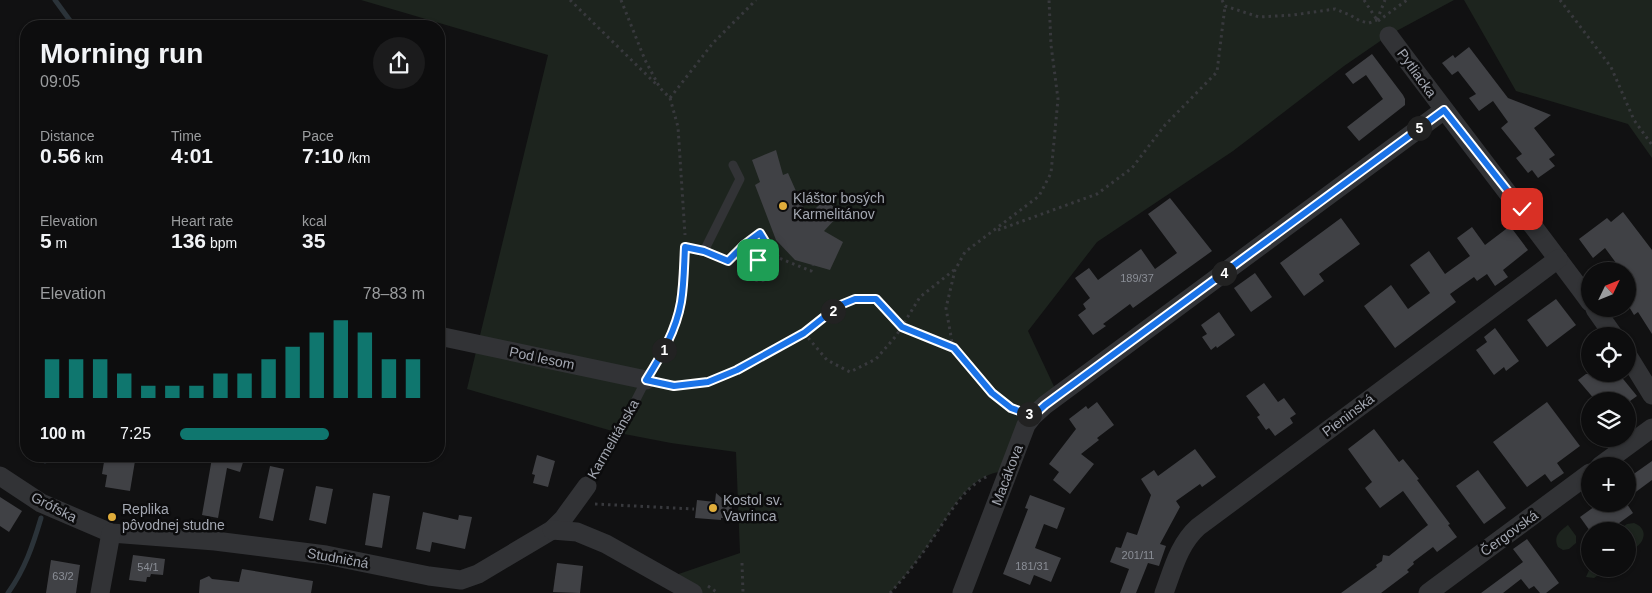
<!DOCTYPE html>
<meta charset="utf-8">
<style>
body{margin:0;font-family:Arial,sans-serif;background:#1b1b1c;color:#f1f3f6;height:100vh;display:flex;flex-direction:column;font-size:19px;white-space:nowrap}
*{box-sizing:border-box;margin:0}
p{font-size:16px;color:#9a9c9e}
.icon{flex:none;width:28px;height:28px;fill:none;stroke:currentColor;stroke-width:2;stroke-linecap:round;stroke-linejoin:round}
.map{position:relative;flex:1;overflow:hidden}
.sheet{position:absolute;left:20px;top:20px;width:425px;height:442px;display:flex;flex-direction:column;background:#0d0d0e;border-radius:20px;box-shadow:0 1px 4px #0004,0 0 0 1px #2d2d2e}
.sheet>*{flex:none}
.needle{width:32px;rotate:47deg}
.tools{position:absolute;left:1581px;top:262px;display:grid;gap:10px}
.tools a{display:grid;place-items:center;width:55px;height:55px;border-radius:50%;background:#0d0d0e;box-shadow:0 1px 4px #0004,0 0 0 1px #2d2d2e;font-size:25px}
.pin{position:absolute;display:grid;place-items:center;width:42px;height:42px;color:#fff;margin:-21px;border-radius:10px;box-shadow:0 2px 8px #0006}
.km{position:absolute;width:25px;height:25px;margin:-12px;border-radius:50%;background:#222;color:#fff;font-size:14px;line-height:25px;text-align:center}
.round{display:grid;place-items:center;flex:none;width:52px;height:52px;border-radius:26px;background:#1b1b1c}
.headline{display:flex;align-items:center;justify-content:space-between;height:85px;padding:0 20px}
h1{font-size:28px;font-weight:700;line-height:38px}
.figures{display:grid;grid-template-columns:repeat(3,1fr);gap:8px;height:85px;padding:5px 20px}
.figures div{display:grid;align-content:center}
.figures b{font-size:21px;font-weight:700}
.figures small{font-size:14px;font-weight:400}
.figures p{font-size:14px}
.chart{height:140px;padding:10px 20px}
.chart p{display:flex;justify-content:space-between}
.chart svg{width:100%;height:90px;margin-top:5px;stroke:#0f766e;stroke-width:6}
ul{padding:0 20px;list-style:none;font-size:16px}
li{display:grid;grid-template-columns:80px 60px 1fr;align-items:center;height:38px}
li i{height:12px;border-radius:6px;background:#0f766e}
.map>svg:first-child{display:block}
.green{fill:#1d241e}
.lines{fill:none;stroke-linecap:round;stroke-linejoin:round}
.stream{stroke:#2b3339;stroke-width:5}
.building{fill:#404145}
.path{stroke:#38393d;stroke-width:3;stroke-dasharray:2.5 4;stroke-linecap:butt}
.service{stroke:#323336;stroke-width:9}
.minor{stroke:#323336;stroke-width:19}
.route-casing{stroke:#fff;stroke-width:10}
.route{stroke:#1a73e8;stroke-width:6}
.poi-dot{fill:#e0ad3b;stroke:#0c0c0d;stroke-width:2}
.labels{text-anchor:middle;stroke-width:5;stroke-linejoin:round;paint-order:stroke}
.number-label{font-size:11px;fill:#8a8e96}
.street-label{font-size:14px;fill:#a3a7b1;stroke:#0c0c0d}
.poi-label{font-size:14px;fill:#a3a7b1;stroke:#0c0c0d;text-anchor:start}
</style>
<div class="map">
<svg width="1652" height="593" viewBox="0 0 1652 593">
<rect width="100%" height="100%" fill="#111112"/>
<g class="green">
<path d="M361,0h1093l-65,35 -45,31 -111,85 -136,91 -69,89 30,64 -13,10 -37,67c-36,-3 -58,41 -75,66 -13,19 -27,38 -43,55h-199l-24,-15 73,-25 -4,-101 -65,-9 -52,-10 -152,-44 81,-334z"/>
<path d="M1464,0h188v158l-24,-34 -112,-33z"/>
<path d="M1634,523c18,7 8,25 -6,28v-20h-11l10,-7z"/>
<path d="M1568,525l8,11v7l-7,6 -6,1 -5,-3c-5,-11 2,-16 10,-22z"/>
<path d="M1590,552v17h17l-13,9 -8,-1 4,-9 -5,-6z"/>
</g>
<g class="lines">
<g class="stream">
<path d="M55,0l19,26"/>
<path d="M45,461l1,-5"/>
<path d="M8,593c17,-24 25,-48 33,-75"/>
</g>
</g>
<g class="building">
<path d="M1469,47l39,51 43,17 -17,13 21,27 -6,4 6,7 -17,12 -6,-8 -4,3 -12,-15 6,-4 -21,-26 7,-6 -15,-21 -14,10 -10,-13 7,-4 -18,-23 -6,4 -10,-12 11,-8 2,3z"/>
<path d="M1372,54l31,41 2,4v6l-46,36 -12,-14 36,-28 -17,-24 -13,9 -8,-10z"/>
<path d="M776,150l7,25 5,-2 19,43 19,-17 14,15 -16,17 19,11 -13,28 -35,-10 -19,-20 -21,-55 5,-3 -8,-22z"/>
<path d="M1170,198l42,53 -79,57 -3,-4 -27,20 3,2 -13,9 -15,-20 8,-6 -3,-5 7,-6 -15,-20 14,-10 9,12 43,-31 14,20 22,-16 -29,-39z"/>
<path d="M1623,212l29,38v84l-14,-22 -4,3 -6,-10v-34h-6l-17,-23 -12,10 -14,-19 28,-21 4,4z"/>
<path d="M1341,218l19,26 -41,30 5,7 -20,15 -24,-33z"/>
<path d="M1510,226l18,24 -25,20 5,7 -13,9 -8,-12 -10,7 -3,-4 -24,17 6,8 -61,46 -31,-42 27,-21 17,24 22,-16 -20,-28 19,-14 16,23 25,-18 -13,-18 15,-11 13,18z"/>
<path d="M1255,273l17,24 -21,15 -17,-24z"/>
<path d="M1556,299l20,26 -29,22 -20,-27z"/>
<path d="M1219,312l16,23 -18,13 -1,-2 -5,4 -9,-13 5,-3 -6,-9z"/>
<path d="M1495,328l24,33 -13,10 -2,-4 -10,8 -18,-25 11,-8 -3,-5z"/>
<path d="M1586,374h33l18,22 -7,5h-34l-18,-21z"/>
<path d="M1264,383l14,19 6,-4 12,16 -6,4 3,5 -18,13 -6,-8 -3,2 -9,-13 3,-2 -14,-19z"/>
<path d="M1097,402l17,23 -17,13 2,2 -18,14 13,10 -24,30 -17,-14 6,-8 -10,-8 27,-35 -7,-10 17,-13 2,3z"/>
<path d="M1547,402l33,44 -23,17 7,10 -13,9 -6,-8 -18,13 -34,-45z"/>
<path d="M1374,429l25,33 4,-3 16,20 -2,1 33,44 -2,1 9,12 -20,15 -4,-5 -20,15 1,2 -7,6 2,2 -28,21h-40l36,-26 -1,-2 6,-4 1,-6 6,1 39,-31 -25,-34 -23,17 -15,-20 7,-6 -24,-33z"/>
<path d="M1195,449l21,28 -14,10 -2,-3 -24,17 4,6 -20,37 6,2 -7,20 -11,-3 -12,30h-16l9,-24 -19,-7 6,-15 5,1 6,-16 10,3 14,-40 -10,-16 13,-9 4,6z"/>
<path d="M537,455l18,6 -7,26 -15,-4 2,-8 -3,-1z"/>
<path d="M230,456h15l-5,16 -13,-4 -9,50 -16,-3 10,-57 16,3z"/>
<path d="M110,457l25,4 -5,30 -25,-4 2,-12 -5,-1 2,-12 5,1z"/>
<path d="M1652,461v19l-19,14 -5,-8v-8z"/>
<path d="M270,466l14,3 -11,52 -14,-3z"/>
<path d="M1478,470l28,38 -22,16 -28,-38z"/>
<path d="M316,486l17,3 -7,35 -17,-4z"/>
<path d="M373,493l17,3 -8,52 -17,-3z"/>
<path d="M716,493l16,14 -1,11h-10v2l-26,-2 2,-18 18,2z"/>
<path d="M1030,495l35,13 -8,21 -13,-5 -9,24 26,10 -10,24 -17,-7 -4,10 -27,-11 25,-65 -3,-1z"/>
<path d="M0,497l22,14 -13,21 -9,-6z"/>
<path d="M1598,504h29l6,9 -25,18h-18l-10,-14z"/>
<path d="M423,512l35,8 1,-5 13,2 -7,32 -33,-7 -2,10 -14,-3z"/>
<path d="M1527,539l32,44 -13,10h-6l-6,-7 -5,3 -8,-10 -18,14h-22l42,-31 -10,-13z"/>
<path d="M133,555l32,4 -2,16 -12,-1 -1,3h-3l-1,5 -17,-2z"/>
<path d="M51,560l29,5 -4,28h-30z"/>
<path d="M557,563l26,3 -3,27 -27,-1z"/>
<path d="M242,569l71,12 -2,12h-112l1,-13 9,-4 3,3 27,3z"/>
</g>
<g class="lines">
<g class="path">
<path d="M570,0l86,84"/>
<path d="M621,0l24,60 15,28 10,10 8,29 7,108"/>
<path d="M1222,0l3,6 34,11 34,-2 42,-6 15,6 10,6 9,2 8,-3"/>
<path d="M1364,0l13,20"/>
<path d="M1560,0l51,67 23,53 18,25"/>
<path d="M1377,20l8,-20"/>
<path d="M1378,21l29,-21"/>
<path d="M670,98l43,-55 43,-43"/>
<path d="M998,230l99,-36 35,-26 33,-43 52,-53 8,-66"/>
<path d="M735,253l25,-20 14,23 -6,7"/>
<path d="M774,256l37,15 2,-6"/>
<circle cx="760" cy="270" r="11"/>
<path d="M738,265l11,2"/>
<path d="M804,333l23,27 23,12 26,-13 20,-23 24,-39 34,-27"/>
<path d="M953,348c17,19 40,54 64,62"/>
<path d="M661,383l14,3 33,-4 29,-12 67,-37 34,-27 17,-7h21l26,28 51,21 -7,-40 9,-38 10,-18 74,-56 12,-23 7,-74 -7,-54 -2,-45"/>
<path d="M595,504l99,5"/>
<path d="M742,563l1,30"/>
<path d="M708,586l10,7"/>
<path d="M890,593c16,-17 30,-36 43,-55 16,-23 29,-50 55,-62"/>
</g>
<g class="service">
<path d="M704,251l24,10"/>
<path d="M587,486l32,-53 27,-53 17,-27 12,-28 6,-23 4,-55 19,4 36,-72 -7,-14"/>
</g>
<g class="minor">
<path d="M1389,36c66,89 135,177 201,266"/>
<path d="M1595,309l19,27"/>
<path d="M439,336l207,44"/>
<path d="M1628,356l24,39"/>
<path d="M1600,466l52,-38"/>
<path d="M0,476l41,27 70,30 104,8 111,14 103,21 32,4 17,-6 74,-44 11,-11 24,-33"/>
<path d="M552,530l25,2 29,12 87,49"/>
<path d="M100,593l11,-60"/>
<path d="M962,593l64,-168 7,-9 12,-11 399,-295"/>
<path d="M1164,593c9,-24 15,-49 34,-66l360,-268"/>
<path d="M1428,593l162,-120"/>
</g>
</g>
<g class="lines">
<defs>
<path id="route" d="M758,260h3l7,3 6,-7 -14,-23 -16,12 -16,16 -24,-10 -19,-4c-1,18 -1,37 -4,55 -5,29 -20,54 -35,78l28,6 34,-4 29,-12 67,-37 34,-27 17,-7h21l26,28 52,21 38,45 19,15 22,8 12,-11 399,-295 78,99"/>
</defs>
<use href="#route" class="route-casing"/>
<use href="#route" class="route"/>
</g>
<g class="poi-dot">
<circle cx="783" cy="206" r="5"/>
<circle cx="713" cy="508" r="5"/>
<circle cx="112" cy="517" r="5"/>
</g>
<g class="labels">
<g class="number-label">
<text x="1137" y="282">189/37</text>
<text x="1138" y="559">201/11</text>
<text x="1032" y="570">181/31</text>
<text x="148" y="571">54/1</text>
<text x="63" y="580">63/2</text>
</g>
<g class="street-label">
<text transform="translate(1417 73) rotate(54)" y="5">Pytliacka</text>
<text transform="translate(542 358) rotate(12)" y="5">Pod lesom</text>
<text transform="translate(1348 415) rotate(-37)" y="5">Pieninská</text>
<text transform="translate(613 439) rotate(-60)" y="5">Karmelitánska</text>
<text transform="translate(1007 475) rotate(-69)" y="5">Macákova</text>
<text transform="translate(54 507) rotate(27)" y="5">Grófska</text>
<text transform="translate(1509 533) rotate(-36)" y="5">Čergovská</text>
<text transform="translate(338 558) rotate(10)" y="5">Studničná</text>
</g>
<g class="poi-label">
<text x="793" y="203">Kláštor bosých<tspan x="793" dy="16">Karmelitánov</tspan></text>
<text x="723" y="505">Kostol sv.<tspan x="723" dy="16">Vavrinca</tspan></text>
<text x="122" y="514">Replika<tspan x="122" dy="16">pôvodnej studne</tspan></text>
</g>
</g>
</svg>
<div class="tools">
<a><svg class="needle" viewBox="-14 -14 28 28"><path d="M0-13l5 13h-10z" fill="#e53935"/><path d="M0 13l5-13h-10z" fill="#9a9c9e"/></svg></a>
<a><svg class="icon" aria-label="locate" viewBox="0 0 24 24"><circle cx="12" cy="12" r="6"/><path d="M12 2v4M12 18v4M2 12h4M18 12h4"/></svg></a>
<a><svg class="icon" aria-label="layers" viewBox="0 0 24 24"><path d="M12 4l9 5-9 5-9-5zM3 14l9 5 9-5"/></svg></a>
<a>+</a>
<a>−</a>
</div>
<div class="pin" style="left:758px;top:260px;background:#1e9e55"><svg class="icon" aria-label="arrive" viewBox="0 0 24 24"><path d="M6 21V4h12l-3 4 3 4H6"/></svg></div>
<div class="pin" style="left:1522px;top:209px;background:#d93025"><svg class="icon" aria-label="check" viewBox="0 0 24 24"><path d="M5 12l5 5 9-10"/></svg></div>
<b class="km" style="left:664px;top:350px">1</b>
<b class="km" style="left:833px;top:311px">2</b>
<b class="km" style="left:1029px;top:414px">3</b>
<b class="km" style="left:1224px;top:273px">4</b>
<b class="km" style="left:1419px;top:128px">5</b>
<section class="sheet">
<div class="headline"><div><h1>Morning run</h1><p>09:05</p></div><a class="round"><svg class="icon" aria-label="share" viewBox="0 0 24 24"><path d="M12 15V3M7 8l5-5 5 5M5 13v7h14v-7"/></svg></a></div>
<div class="figures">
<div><p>Distance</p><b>0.56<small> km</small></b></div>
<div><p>Time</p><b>4:01</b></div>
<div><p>Pace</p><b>7:10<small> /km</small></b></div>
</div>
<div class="figures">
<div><p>Elevation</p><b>5<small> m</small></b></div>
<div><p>Heart rate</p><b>136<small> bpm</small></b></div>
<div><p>kcal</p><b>35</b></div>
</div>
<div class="chart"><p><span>Elevation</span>78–83 m</p>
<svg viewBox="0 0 160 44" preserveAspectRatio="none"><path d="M5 44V25M15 44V25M25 44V25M35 44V32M45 44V38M55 44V38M65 44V38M75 44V32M85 44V32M95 44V25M105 44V19M115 44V12M125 44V6M135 44V12M145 44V25M155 44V25"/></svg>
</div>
<ul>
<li><b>100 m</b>7:25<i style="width:61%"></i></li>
</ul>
</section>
</div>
